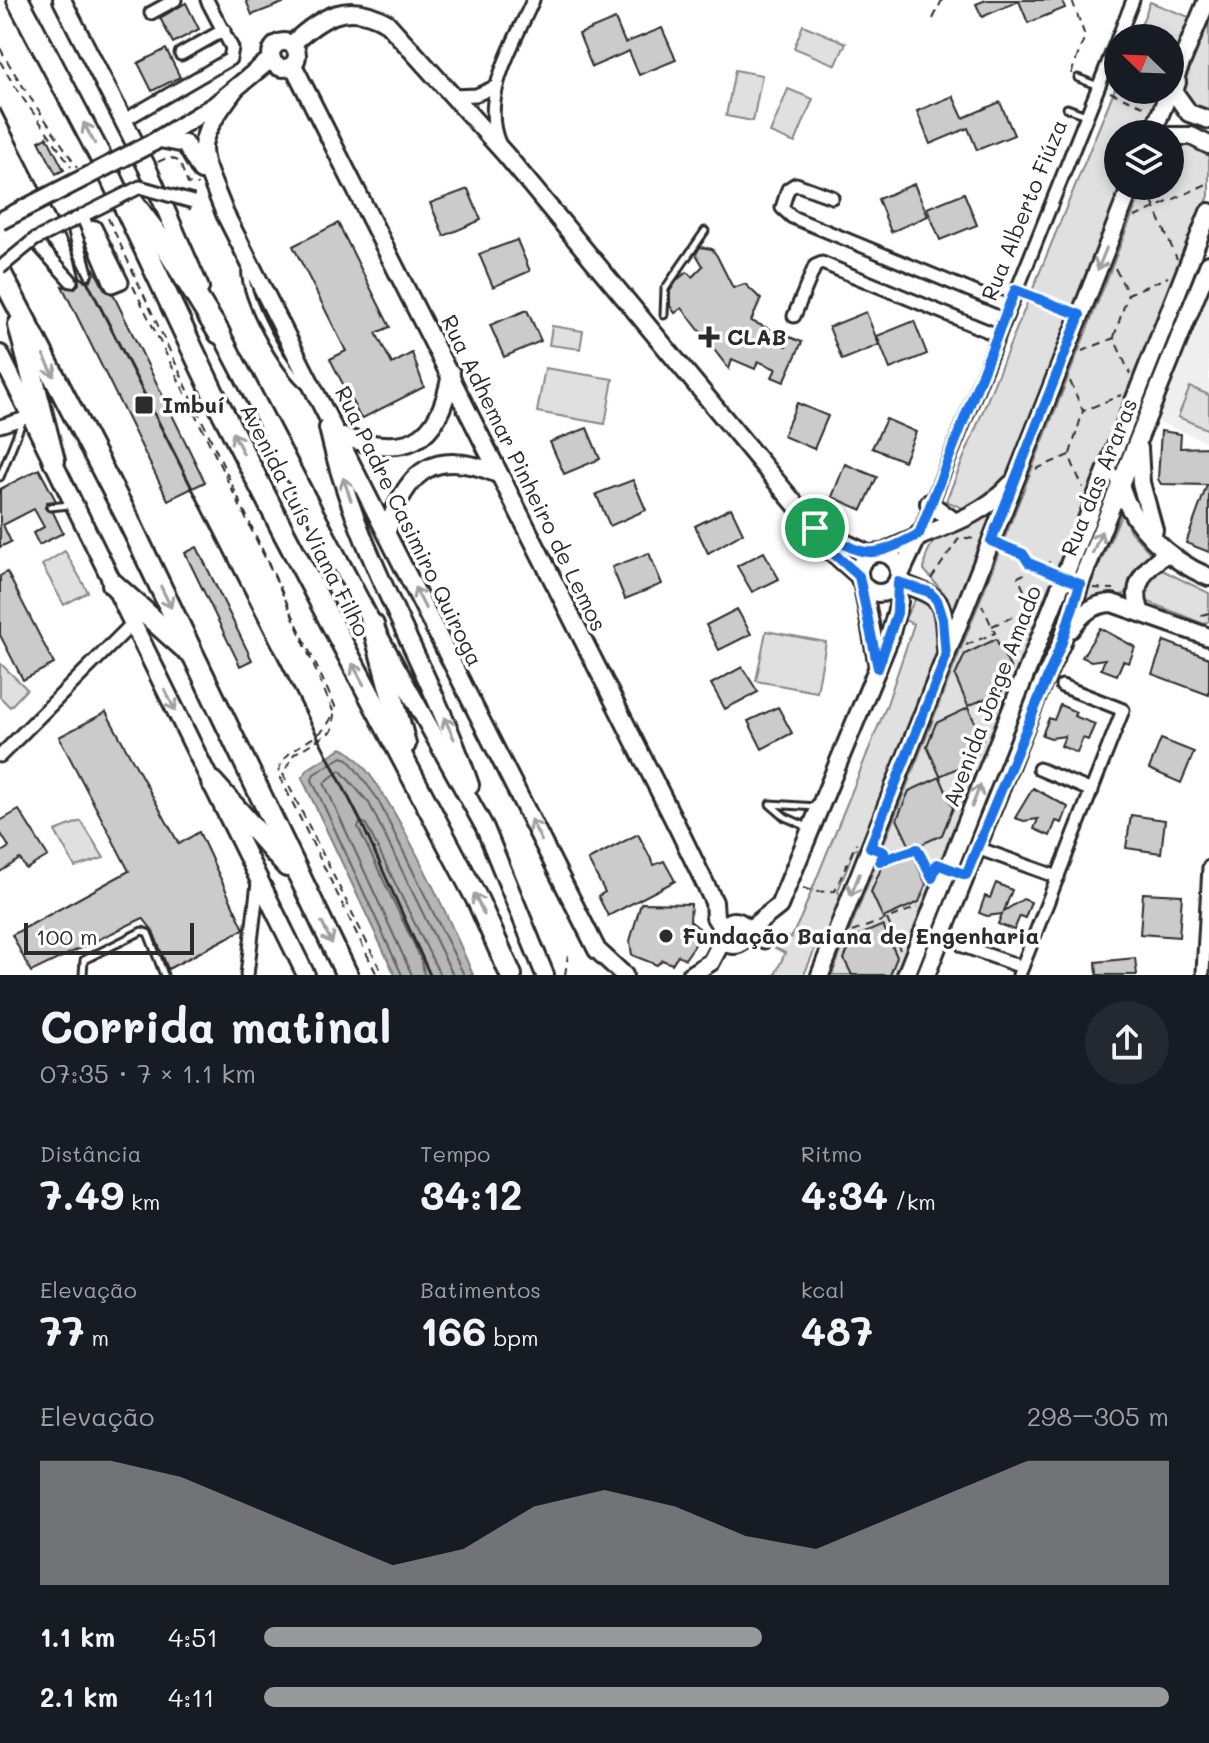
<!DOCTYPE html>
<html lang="pt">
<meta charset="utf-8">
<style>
body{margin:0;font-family:Mali,sans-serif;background:#242831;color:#f1f3f6;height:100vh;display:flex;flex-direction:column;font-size:30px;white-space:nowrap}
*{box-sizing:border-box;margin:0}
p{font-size:26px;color:#9ea1a6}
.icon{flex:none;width:44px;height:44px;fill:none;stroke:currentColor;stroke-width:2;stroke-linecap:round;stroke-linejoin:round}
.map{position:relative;height:975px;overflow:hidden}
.sheet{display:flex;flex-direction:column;background:#171b24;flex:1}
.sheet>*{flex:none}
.needle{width:52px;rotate:293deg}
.tools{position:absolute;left:1104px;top:24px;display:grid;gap:16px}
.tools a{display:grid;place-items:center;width:80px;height:80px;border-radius:50%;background:#171b24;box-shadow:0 4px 12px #0003;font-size:40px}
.scale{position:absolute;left:24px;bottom:20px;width:170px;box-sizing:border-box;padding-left:8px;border:4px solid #2b2b2b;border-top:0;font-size:22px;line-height:28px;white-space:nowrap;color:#2b2b2b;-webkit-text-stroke:6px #fff;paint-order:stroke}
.pin{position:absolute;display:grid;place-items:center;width:68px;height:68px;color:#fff;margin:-34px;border:4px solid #fff;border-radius:50%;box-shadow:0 2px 8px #0007}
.round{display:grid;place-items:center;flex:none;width:84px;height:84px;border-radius:42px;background:#242831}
.head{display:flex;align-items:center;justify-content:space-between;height:136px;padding:0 40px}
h1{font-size:44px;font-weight:800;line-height:60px}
.figures{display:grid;grid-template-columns:repeat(3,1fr);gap:12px;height:136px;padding:8px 40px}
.figures div{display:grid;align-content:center}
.figures b{font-size:40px;font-weight:800}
.figures small{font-size:22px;font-weight:400}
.figures p{font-size:22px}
.chart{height:224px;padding:16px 40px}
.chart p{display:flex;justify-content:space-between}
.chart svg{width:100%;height:144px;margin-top:8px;fill:#98999b;opacity:.7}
ul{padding:0 40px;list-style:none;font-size:26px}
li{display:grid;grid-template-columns:128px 96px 1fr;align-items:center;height:60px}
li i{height:20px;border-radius:10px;background:#98999b}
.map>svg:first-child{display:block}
.built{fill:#efefef}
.green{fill:#e0e0e0;stroke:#868686;stroke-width:2}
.water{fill:#b6b6b6;stroke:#7e7e7e;stroke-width:2}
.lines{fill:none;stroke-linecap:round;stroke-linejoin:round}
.shore{stroke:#636363;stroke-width:2}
.building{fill:#cbcbcb;stroke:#2b2b2b;stroke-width:2}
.lane-casing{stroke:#2b2b2b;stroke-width:11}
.street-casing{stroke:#2b2b2b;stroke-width:17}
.secondary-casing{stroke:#2b2b2b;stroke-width:22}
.highway-casing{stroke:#2b2b2b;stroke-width:26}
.path{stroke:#2b2b2b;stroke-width:2;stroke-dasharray:8 6;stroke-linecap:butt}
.lane{stroke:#fff;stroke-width:5}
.street{stroke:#fff;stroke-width:11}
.secondary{stroke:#fff;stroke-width:16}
.highway{stroke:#fff;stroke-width:20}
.rail{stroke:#2b2b2b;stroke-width:3}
.street-bridge-casing{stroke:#2b2b2b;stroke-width:17;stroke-linecap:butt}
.secondary-bridge-casing{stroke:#2b2b2b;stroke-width:22;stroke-linecap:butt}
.street-bridge{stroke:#fff;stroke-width:11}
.secondary-bridge{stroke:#fff;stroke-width:16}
.oneway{stroke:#a0a0a0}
.route-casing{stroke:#fff;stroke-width:16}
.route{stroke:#1a73e8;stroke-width:10}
.poi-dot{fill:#2b2b2b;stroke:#fff;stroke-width:3}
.labels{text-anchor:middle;stroke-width:7;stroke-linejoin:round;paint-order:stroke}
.street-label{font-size:22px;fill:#2b2b2b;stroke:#fff}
.poi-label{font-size:22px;font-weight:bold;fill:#2b2b2b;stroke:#fff;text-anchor:start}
</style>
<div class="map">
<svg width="1209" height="975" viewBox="0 0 1209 975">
<rect width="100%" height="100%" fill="#fff"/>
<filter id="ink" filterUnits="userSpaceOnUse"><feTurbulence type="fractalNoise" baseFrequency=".0125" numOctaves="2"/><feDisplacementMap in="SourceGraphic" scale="16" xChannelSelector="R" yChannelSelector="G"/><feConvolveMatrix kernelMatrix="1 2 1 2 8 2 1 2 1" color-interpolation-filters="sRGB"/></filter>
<g filter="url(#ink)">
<path class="built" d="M1209,292v151l-52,-22z"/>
<g class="green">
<path d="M1150,2l42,16 -22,57v-37h-34z"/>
<path d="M1209,8v107l-22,-7 -10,-19z"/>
<path d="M803,25l43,18 -10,22 -42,-17z"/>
<path d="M735,70l27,5 -9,46 -27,-5z"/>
<path d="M1118,81v9h47l-17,44h-30v52h10l-48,129 -70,156 -23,30 -18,10 -23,-10z"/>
<path d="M788,89l25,10 -18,44 -25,-10z"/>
<path d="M1180,140l29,7v49l-155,379 -157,400h-65l303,-767 10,-22h25v-41z"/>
<path d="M552,326l31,5 -3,18 -31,-4z"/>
<path d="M545,368l68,11 -8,45 -68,-12z"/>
<path d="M1190,387l19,8v35l-31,-13z"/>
<path d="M993,513l3,1 -42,111 -10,-32 -20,-23c1,-43 41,-38 69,-57z"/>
<path d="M1122,513l8,18 23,25 -28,38 -33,7 -12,7z"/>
<path d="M65,551l23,41 -24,13 -22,-40z"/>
<path d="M1160,569l49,24v28l-5,3 -58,-23 -3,-10 9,-20z"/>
<path d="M917,596l17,4 8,42 -79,205 -9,3 -16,41 5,10 -15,38 -11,5 -13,31h-29l10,-22 -10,-5 5,-14 11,4 10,-21 85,-210 28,-83 -10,-4z"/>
<path d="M766,631l60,11 -9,50 -61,-11z"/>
<path d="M0,663l27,26 -17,18 -10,-10z"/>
<path d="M81,821l23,37 -29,9 -20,-36z"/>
</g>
<path class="water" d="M341,748c37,10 115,186 132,227h-78l-93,-197 6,-9z"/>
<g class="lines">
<g class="shore">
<path d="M402,975l-90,-195 2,-6 28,-17 6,2 29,39 87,177"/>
<path d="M412,975l-88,-192 16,-13 29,33 84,172"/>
<path d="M424,975l-2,-14 -64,-134 3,-5 5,2 74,151"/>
</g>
</g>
<g class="building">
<path d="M246,0h42v1l-36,14z"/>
<path d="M986,0h76l3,8 -37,15 -9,-22 -37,16 -6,-13z"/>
<path d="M186,3l13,26 -26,14 -13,-25z"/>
<path d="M615,19l10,24 37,-15 14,32 -37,15 -10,-24 -37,16 -13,-33z"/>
<path d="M166,49l14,28 -28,14 -14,-28z"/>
<path d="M953,96l10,22 37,-16 14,33 -37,15 -9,-22 -38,16 -13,-33z"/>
<path d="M47,137l17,33 -8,4 -17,-33z"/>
<path d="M914,184l14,32 -37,16 -13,-33z"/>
<path d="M468,189l13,31 -37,16 -14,-33z"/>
<path d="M964,193l13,32 -37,15 -13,-32z"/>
<path d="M338,223l52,104 -14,6 16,31 20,-11 12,34 -63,32 -31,-60 16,-8 -53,-105z"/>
<path d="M517,240l13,31 -37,16 -14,-33z"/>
<path d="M700,247l12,2 5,7 16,32 12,-4 16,15 -10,22 21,9 -4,9 18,7 4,-9 12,5 -18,40 -12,-5 4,-8 -18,-8 -3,8 -23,-10 -3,10 -47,-61 -7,5 -5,-7v-15l8,-12 9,-7 5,5 11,-11 -7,-12z"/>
<path d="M94,269l11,21 8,4 92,188 -37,18 -106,-214 12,3 5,-5 -1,-7 7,4 6,-1z"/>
<path d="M527,310l14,31 -37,16 -14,-32z"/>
<path d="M866,312l13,33 -37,15 -13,-33z"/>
<path d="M914,321l13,33 -37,15 -13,-33z"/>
<path d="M797,403l31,13 -14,33 -31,-13z"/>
<path d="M886,419l30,13 -12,29 -32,-13z"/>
<path d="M587,428l13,31 -36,15 -14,-32z"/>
<path d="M1161,431l20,3 -1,14 29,-1v105l-23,-9 21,-58 -46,-1 -3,-5z"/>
<path d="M845,464l32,13 -15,33 -30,-13z"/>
<path d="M39,469l17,32 -9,1 -2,6 8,4 10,21 -24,12 -6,-12 11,-6 -10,-18 -31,16 8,17 -11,5v-58z"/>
<path d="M633,480l13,30 -36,16 -14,-32z"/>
<path d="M731,508l12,25 -35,20 -13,-27z"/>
<path d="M197,547l55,113 -12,6 -55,-113z"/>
<path d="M764,552l15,27 -27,13 -15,-26z"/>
<path d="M649,553l13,31 -37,15 -13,-32z"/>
<path d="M7,572l47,92 -31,16 -23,-45v-59z"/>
<path d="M737,609l14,25 -32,16 -13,-25z"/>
<path d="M1100,628l35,19 -6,16 -6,-2 -6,14 -16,-6 4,-10 -14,2 -9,-4z"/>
<path d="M996,639l15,30 -10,23 -33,14 -13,-30 10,-22z"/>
<path d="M1164,641l45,17v37l-57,-21z"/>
<path d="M742,667l16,25 -33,17 -14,-25z"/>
<path d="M1060,705l16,7 -2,4 21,8 -7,16 -5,-2 -6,15 -16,-7 4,-10 -14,2 -9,-3 7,-17 5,2z"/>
<path d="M778,707l14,26 -30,16 -14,-28z"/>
<path d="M968,708l15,31 -10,22 -33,15 -13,-30 9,-23z"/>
<path d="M106,712l73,132 20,-12 45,97 -76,40 -15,-38 -10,-13 -112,54 -19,-37 117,-64 -70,-134z"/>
<path d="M1161,739l33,13 -13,31 -32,-14z"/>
<path d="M940,777l13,31 -11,27 -31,14 -14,-30 12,-28z"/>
<path d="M1033,788l35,19 -6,16 -6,-2 -6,15 -16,-7 4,-10 -14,2 -9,-3z"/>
<path d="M19,810l29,46 -22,13 -6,-10 -20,13v-19l9,-6 -9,-15v-11z"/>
<path d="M1131,815l34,5 -4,33 -35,-5z"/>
<path d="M638,834l16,31 10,-4 11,20 -67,35 -10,-20 7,-4 -17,-32z"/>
<path d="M912,853l14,31 -7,18 -36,16 -12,-26 11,-26z"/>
<path d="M996,883l16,7 -8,21 19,-12 8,3 -6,16 -5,-2 -6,14 -16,-6 4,-10 -15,2 -8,-3 6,-17 5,2z"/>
<path d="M1143,893l39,2 -3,42 -39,-3z"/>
<path d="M641,903l50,1 -1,17 14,11 -19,27 -7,-4 -6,9 -10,-4 -5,5 -25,-10 -2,-14z"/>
<path d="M883,925l14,32 -7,18h-38l-8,-16 9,-21z"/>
<path d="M1135,958l2,17h-40l-1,-13z"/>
</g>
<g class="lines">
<defs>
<g id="lane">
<path d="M1078,78l20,8"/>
<path d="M1067,108l19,7"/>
<path d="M246,268c-5,25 40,105 61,119"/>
<path d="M664,315l1,-26 40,-58"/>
<path d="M0,477l22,-55"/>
<path d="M50,507l19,-2"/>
<path d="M770,804l47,3"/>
<path d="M771,805l14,12 25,11"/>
<path d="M744,939l21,6"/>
<path d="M83,975l1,-15 58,-29 6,2 16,42"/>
</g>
<g id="street">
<path d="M151,13l24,-13"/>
<path d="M1118,38l15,-38"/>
<path d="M181,54l43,-24"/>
<path d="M453,96l23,-1 21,-9"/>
<path d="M123,121l107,-62 2,-11 -25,-48"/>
<path d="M499,143c-20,-46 16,-101 34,-143"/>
<path d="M832,197l-36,-13 -8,5 -6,19 10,9 216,89"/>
<path d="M72,220l14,53"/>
<path d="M34,240l37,41"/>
<path d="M794,316l21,-50 7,-3 175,72"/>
<path d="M0,426l29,-9"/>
<path d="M919,534l199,-496"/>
<path d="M0,756l133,-133"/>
<path d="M1039,769l53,22"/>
<path d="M977,848l81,29"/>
<path d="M963,946l59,21"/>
<path d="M1203,972l6,-105"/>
<path d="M247,975l11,-92"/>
<path d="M1019,975l104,-265 -61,-24"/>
</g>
<g id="secondary">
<path d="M62,0l85,167 53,121"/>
<circle cx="284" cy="55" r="13"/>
<path d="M292,44c30,-28 56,-44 95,-21l119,132 309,373 17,24 27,24"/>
<path d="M293,65l385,763 36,74 1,15 8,13"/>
<path d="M1177,82l-3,10 15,21 20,7"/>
<path d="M235,89c-46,62 -36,57 -10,125l372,736 27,25"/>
<path d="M1152,134l55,-134"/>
<path d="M1170,136h21l18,9"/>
<path d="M160,139l25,5 16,27"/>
<path d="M152,143l63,-38 57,-47"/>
<path d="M216,324l157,301 112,203 60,147"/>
<path d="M0,354l306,621"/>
<path d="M328,428c28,126 101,236 142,357"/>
<path d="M340,436c65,21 99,10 111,-63"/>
<path d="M1139,448l2,35 13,47"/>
<path d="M1119,478c7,44 51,83 90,99"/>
<path d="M929,503l26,19"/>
<path d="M816,529l54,26"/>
<path d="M387,531c20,-63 49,-83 111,-57"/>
<circle cx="879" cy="573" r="20"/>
<path d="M883,553c43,-23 93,-30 127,-68"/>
<path d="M899,577l20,-43"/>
<path d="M898,582c46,17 45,15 48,67"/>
<path d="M863,586l15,81"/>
<path d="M1140,610c-10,-26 7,-44 27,-57"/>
<path d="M1071,629c11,-16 22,-25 41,-26l97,34"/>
<circle cx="734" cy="933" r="12"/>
<path d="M746,932l33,-26 110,-266 10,-38 -2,-18"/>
<path d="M690,975l21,-13 13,-25"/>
<path d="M820,975l311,-789"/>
<path d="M906,975l303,-763"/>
<path d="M926,975l115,-288 21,-45 18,-58 129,-320"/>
</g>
<g id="highway">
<path d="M18,0l90,171 109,230 67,132 194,368 33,74"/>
<path d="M131,200l35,47 53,86"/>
<path d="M0,272l126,243 221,460"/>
<path d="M19,325l35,136"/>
<path d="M113,584l75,67"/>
<path d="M373,625l32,119"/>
<path d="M212,782l75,84"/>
</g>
</defs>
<use href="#lane" class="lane-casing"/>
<use href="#street" class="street-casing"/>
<use href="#secondary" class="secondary-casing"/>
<use href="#highway" class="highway-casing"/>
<g class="path">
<path d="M933,19l9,-19"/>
<path d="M0,48c23,43 52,79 77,120"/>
<path d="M0,61c20,38 48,69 71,106"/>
<path d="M1071,74l14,-38 -13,-36"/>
<path d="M1110,92l38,16"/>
<path d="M158,162l11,-5 9,4"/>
<path d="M181,166l7,18 10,1"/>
<path d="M1147,190l30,69"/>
<path d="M1135,217l74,-34"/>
<path d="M108,218l227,488 -3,25 -38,23 -11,20 100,201"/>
<path d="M1115,268l13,26 40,-17"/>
<path d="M133,286l152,313 48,112c-6,33 -48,29 -55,62l99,202"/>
<path d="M1027,295l39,15"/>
<path d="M1114,337l14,-43"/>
<path d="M1082,351l32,-13 16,36"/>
<path d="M1070,381l13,30 38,-16"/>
<path d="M1070,454l13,-43"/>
<path d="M1036,469l33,-14 14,33"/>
<path d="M1004,546l46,26"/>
<path d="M931,579l29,-42 15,2"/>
<path d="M1093,588l21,1"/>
<path d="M1209,613l-7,2 7,3"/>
<path d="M992,626l29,-13 6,-16 -9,-20 36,-17"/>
<path d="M966,645l29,-12 -13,-28"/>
<path d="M880,860l37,-11 13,26"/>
<path d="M803,888l12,4 20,-1 21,-48"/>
<path d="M887,919l13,31"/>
<path d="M852,932l66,-25"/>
<path d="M565,975l3,-20"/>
</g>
<use href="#lane" class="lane"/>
<use href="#street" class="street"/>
<use href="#secondary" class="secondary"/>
<use href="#highway" class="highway"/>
<path class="rail" d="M0,109l362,715 68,151"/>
<defs>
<g id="street-bridge">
<path d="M82,215l30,71 10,-4 -27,-55 -4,1 22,52 3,-1 -22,-50"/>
<path d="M0,268l34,-28 106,-53 53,15"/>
</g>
<path id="secondary-bridge" d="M0,221l152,-78"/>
</defs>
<use href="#street-bridge" class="street-bridge-casing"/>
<use href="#secondary-bridge" class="secondary-bridge-casing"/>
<use href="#street-bridge" class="street-bridge"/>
<use href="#secondary-bridge" class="secondary-bridge"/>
</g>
<defs><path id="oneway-shaft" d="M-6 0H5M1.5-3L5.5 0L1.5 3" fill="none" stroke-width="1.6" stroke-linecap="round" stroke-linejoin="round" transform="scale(2)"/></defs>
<g class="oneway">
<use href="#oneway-shaft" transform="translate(89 133) rotate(-118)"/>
<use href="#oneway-shaft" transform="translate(1102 259) rotate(112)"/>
<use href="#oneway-shaft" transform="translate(49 366) rotate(63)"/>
<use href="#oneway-shaft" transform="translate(238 443) rotate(-117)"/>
<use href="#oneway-shaft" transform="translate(347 489) rotate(-109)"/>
<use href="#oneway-shaft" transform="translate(1097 542) rotate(-68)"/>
<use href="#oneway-shaft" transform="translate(166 597) rotate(64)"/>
<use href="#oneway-shaft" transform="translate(420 598) rotate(-117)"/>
<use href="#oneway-shaft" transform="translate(358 674) rotate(-118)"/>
<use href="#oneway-shaft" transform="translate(170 700) rotate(63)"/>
<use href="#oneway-shaft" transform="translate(449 728) rotate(-115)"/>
<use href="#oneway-shaft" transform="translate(976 796) rotate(-69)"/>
<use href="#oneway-shaft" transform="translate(536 830) rotate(-117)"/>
<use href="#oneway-shaft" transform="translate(855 885) rotate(111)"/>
<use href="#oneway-shaft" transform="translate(479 904) rotate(-115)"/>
<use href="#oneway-shaft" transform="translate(327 933) rotate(64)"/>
</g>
</g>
<g class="lines" filter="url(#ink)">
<defs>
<path id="route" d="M1015,290l65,25 -89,226 32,13 6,9 51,21 -18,58 -96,233 -29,-11 -5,14 -15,-29 -37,12 4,-9 -14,-5 76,-190 -3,-38 -6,-19 -8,-8 -31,-10 -1,31 -19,55 -19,-92 -27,-24 -17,-24c51,28 51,34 104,6z"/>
</defs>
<use href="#route" class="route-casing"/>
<use href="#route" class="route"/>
</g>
<g class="poi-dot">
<path d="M705 325h8v8h8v8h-8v8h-8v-8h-8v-8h8z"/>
<rect x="134" y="395" width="20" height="20" rx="4"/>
<circle cx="666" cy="936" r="8"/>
</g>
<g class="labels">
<g class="street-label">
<text transform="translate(1024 210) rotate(-68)" y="8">Rua Alberto Fiúza</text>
<text transform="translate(524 473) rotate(64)" y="8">Rua Adhemar Pinheiro de Lemos</text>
<text transform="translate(1099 477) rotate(-68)" y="8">Rua das Araras</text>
<text transform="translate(305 520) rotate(63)" y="8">Avenida Luís Viana Filho</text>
<text transform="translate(409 526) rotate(64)" y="8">Rua Padre Casimiro Quiroga</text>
<text transform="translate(992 696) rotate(-69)" y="8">Avenida Jorge Amado</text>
</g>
<g class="poi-label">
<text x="727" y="345">CLAB</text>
<text x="162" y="413">Imbuí</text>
<text x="682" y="944">Fundação Baiana de Engenharia</text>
</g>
</g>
</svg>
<div class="tools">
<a><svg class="needle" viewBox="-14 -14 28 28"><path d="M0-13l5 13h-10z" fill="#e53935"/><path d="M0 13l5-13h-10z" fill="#9ea1a6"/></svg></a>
<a><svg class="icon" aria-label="layers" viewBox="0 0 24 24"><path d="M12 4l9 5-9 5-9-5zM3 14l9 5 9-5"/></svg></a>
</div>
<div class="scale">100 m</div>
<div class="pin" style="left:815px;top:528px;background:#1e9e55"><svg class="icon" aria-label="arrive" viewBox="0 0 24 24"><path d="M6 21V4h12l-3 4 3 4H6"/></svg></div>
</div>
<section class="sheet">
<div class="head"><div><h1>Corrida matinal</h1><p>07:35 · 7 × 1.1 km</p></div><a class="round"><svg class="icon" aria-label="share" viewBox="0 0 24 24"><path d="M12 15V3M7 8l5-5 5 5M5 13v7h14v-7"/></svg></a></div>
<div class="figures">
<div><p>Distância</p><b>7.49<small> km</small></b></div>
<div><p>Tempo</p><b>34:12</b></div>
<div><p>Ritmo</p><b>4:34<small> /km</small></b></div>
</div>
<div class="figures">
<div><p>Elevação</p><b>77<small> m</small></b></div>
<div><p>Batimentos</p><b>166<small> bpm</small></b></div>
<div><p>kcal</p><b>487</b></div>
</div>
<div class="chart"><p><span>Elevação</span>298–305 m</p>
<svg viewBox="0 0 160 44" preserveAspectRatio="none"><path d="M0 44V6L10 6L20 11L30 20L40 29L50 38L60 33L70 20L80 15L90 20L100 29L110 33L120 24L130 15L140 6L150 6L160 6V44z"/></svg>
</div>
<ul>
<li><b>1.1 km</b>4:51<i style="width:55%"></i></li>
<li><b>2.1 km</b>4:11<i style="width:100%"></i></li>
</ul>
</section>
